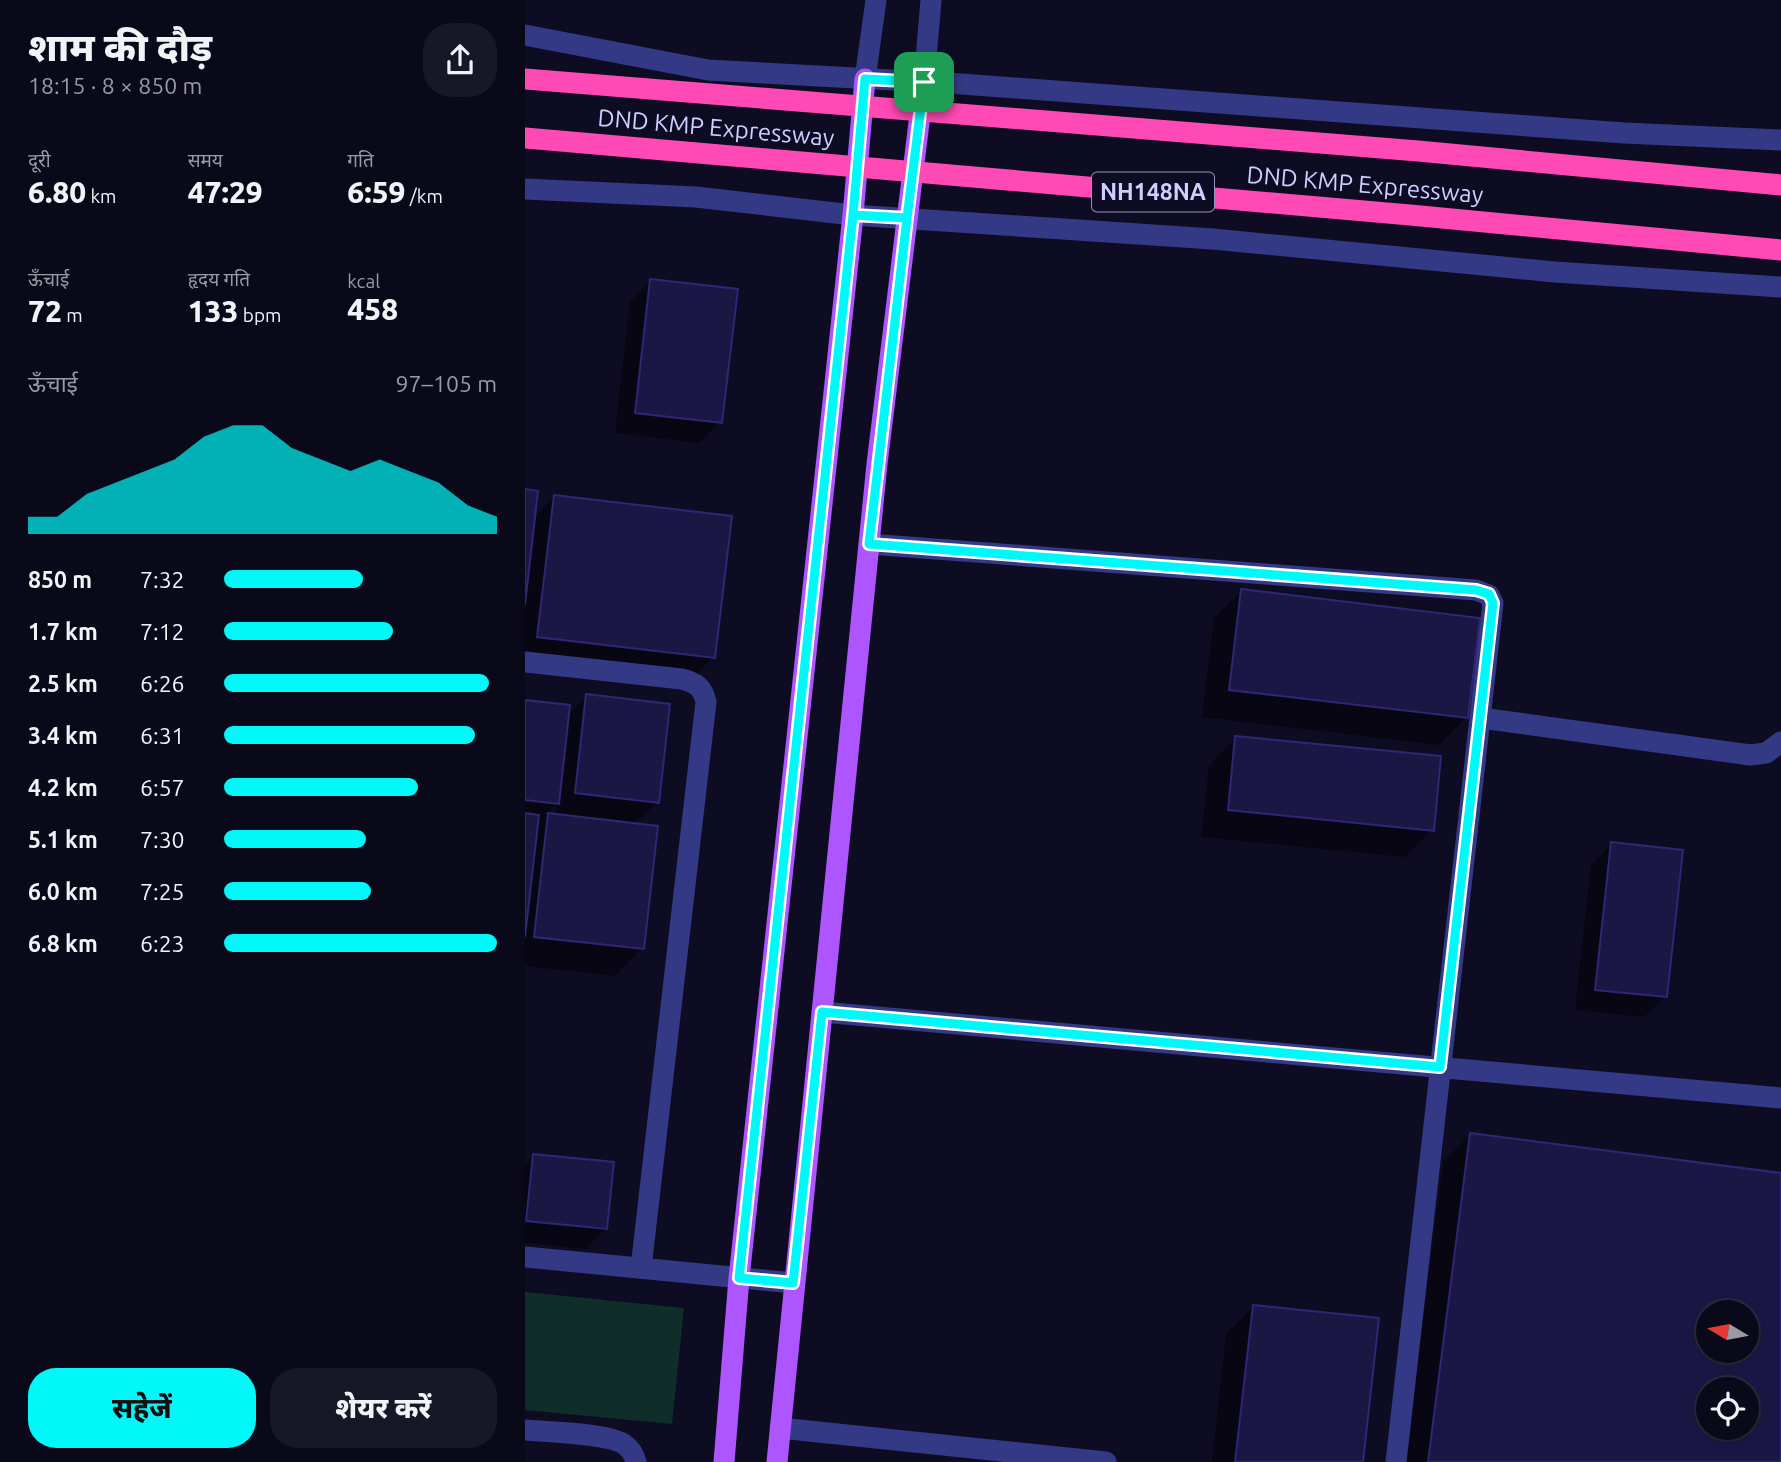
<!DOCTYPE html>
<html lang="hi">
<meta charset="utf-8">
<style>
body{margin:0;font-family:Ubuntu,"Noto Sans Devanagari",sans-serif;background:#181727;color:#f1f3f6;height:100vh;display:flex;flex-direction:column;font-size:26px;white-space:nowrap}
*{box-sizing:border-box;margin:0}
p{font-size:23px;color:#999aa2}
.icon{flex:none;width:38px;height:38px;fill:none;stroke:currentColor;stroke-width:2;stroke-linecap:round;stroke-linejoin:round}
.map{position:relative;flex:1;overflow:hidden}
.sheet{display:flex;flex-direction:column;background:#0a091a;width:525px}
.sheet>*{flex:none}
.needle{width:46px;rotate:280deg}
.controls{position:absolute;left:1171px;top:1300px;display:grid;gap:14px}
.controls a{display:grid;place-items:center;width:63px;height:63px;border-radius:50%;background:#0a091a;box-shadow:0 4px 10px #0003,0 0 0 2px #2a2a39;font-size:35px}
.pin{position:absolute;display:grid;place-items:center;width:60px;height:60px;color:#fff;margin:-30px;border-radius:14px;box-shadow:0 4px 10px #0006}
.round{display:grid;place-items:center;flex:none;width:74px;height:74px;border-radius:28px;background:#181727}
.overview{display:flex;align-items:center;justify-content:space-between;height:119px;padding:0 28px}
h1{font-size:38px;font-weight:800;line-height:52px}
.metrics{display:grid;grid-template-columns:repeat(3,1fr);gap:10px;height:119px;padding:7px 28px}
.metrics div{display:grid;align-content:center}
.metrics b{font-size:30px;font-weight:800}
.metrics small{font-size:19px;font-weight:400}
.metrics p{font-size:19px}
.chart{height:196px;padding:14px 28px}
.chart p{display:flex;justify-content:space-between}
.chart svg{width:100%;height:126px;margin-top:7px;fill:#00f9f8;opacity:.7}
.action{display:flex;gap:14px;margin-top:auto;padding:14px 28px}
.action a{flex:1;height:80px;border-radius:28px;background:#00f9f8;color:#111;font-size:28px;font-weight:800;line-height:80px;text-align:center}
.action a+a{background:#181727;color:#f1f3f6}
ul{padding:0 28px;list-style:none;font-size:23px}
li{display:grid;grid-template-columns:112px 84px 1fr;align-items:center;height:52px}
li i{height:18px;border-radius:9px;background:#00f9f8}
main{display:flex;flex:1;min-height:0}
.map>svg:first-child{display:block}
.green{fill:#0f2d29}
.shadow{fill:#0007;fill-rule:evenodd}
.building{fill:#1b1745;stroke:#2e2773;stroke-width:2;fill-rule:evenodd}
.lines{fill:none;stroke-linecap:round;stroke-linejoin:round}
.minor{stroke:#343985;stroke-width:21}
.major{stroke:#ad55ff;stroke-width:21}
.highway{stroke:#ff49b4;stroke-width:21}
.route-casing{stroke:#fff;stroke-width:14}
.route{stroke:#00f9f8;stroke-width:9}
.labels{text-anchor:middle;stroke-width:6;stroke-linejoin:round;paint-order:stroke}
.shield{fill:#0e0c23;stroke:#9594bd;stroke-width:2}
.shield-label{font-size:23px;font-weight:bold;fill:#cfceff}
.street-label{font-size:24px;fill:#cfceff;stroke:#0e0c23}
</style>
<main>
<section class="sheet">
<div class="overview"><div><h1>शाम की दौड़</h1><p>18:15 · 8 × 850 m</p></div><a class="round"><svg class="icon" aria-label="share" viewBox="0 0 24 24"><path d="M12 15V3M7 8l5-5 5 5M5 13v7h14v-7"/></svg></a></div>
<div class="metrics">
<div><p>दूरी</p><b>6.80<small> km</small></b></div>
<div><p>समय</p><b>47:29</b></div>
<div><p>गति</p><b>6:59<small> /km</small></b></div>
</div>
<div class="metrics">
<div><p>ऊँचाई</p><b>72<small> m</small></b></div>
<div><p>हृदय गति</p><b>133<small> bpm</small></b></div>
<div><p>kcal</p><b>458</b></div>
</div>
<div class="chart"><p><span>ऊँचाई</span>97–105 m</p>
<svg viewBox="0 0 160 44" preserveAspectRatio="none"><path d="M0 44V38L10 38L20 30L30 26L40 22L50 18L60 10L70 6L80 6L90 14L100 18L110 22L120 18L130 22L140 26L150 34L160 38V44z"/></svg>
</div>
<ul>
<li><b>850 m</b>7:32<i style="width:51%"></i></li>
<li><b>1.7 km</b>7:12<i style="width:62%"></i></li>
<li><b>2.5 km</b>6:26<i style="width:97%"></i></li>
<li><b>3.4 km</b>6:31<i style="width:92%"></i></li>
<li><b>4.2 km</b>6:57<i style="width:71%"></i></li>
<li><b>5.1 km</b>7:30<i style="width:52%"></i></li>
<li><b>6.0 km</b>7:25<i style="width:54%"></i></li>
<li><b>6.8 km</b>6:23<i style="width:100%"></i></li>
</ul>
<div class="action"><a>सहेजें</a><a>शेयर करें</a></div>
</section>
<div class="map">
<svg width="1256" height="1462" viewBox="0 0 1256 1462">
<rect width="100%" height="100%" fill="#0e0c23"/>
<path class="green" d="M0,1292l159,16 -12,116 -147,-14z"/>
<g class="shadow">
<path d="M126,281l69,141 -20,21 -85,-10 15,-131z"/>
<path d="M0,491l9,27 20,-21 159,160 -27,28 -161,-19z"/>
<path d="M716,591l225,127 -27,27 -237,-28 12,-99z"/>
<path d="M62,696l70,106 -23,23 8,124 -27,27 -90,-10v-265l42,15zM31,804l-1,12 -10,-1z"/>
<path d="M711,738l196,92 -27,27 -204,-20 8,-72z"/>
<path d="M1087,844l53,153 -21,20 -69,-7 16,-146z"/>
<path d="M945,1135l311,39v288h-376l38,-300zM1183,1312h39v39h-39zM1183,1390h39v38h-39z"/>
<path d="M9,1156l72,72 -21,21 -60,-6v-78z"/>
<path d="M728,1307l108,155h-149l14,-128z"/>
</g>
<g class="building">
<path d="M125,279l88,10 -16,134 -87,-10z"/>
<path d="M0,489l13,2 -13,114z"/>
<path d="M29,495l178,21 -17,142 -178,-21z"/>
<path d="M716,589l239,29 -12,100 -239,-28z"/>
<path d="M61,694l84,10 -11,99 -84,-10z"/>
<path d="M0,700l45,5 -11,99 -34,-4z"/>
<path d="M710,736l206,20 -7,75 -206,-21z"/>
<path d="M0,813l14,2 -14,122z"/>
<path d="M23,813l110,13 -14,123 -110,-12z"/>
<path d="M1086,842l72,8 -16,147 -72,-7z"/>
<path d="M945,1133l311,40v289h-353zM1183,1312h39v39h-39zM1183,1390h39v38h-39z"/>
<path d="M8,1154l81,8 -7,67 -81,-8z"/>
<path d="M728,1305l126,13 -16,144h-128z"/>
</g>
<g class="lines">
<g class="minor">
<path d="M0,35l183,35 240,13 676,50 157,7"/>
<path d="M340,79l11,-79"/>
<path d="M399,82l7,-82"/>
<path d="M0,189l171,8 157,18 360,24 342,33 226,15"/>
<path d="M344,544l607,46 13,5 4,8 -97,859"/>
<path d="M0,662l157,17c15,4 21,9 24,23l-65,566"/>
<path d="M956,718l269,37 16,-2 15,-11"/>
<path d="M297,1012l959,86"/>
<path d="M0,1257l269,26"/>
<path d="M255,1428l326,34"/>
<path d="M0,1430c23,2 82,3 99,14 7,5 10,10 12,18"/>
</g>
<g class="major">
<path d="M199,1462l15,-184 114,-1063 12,-136"/>
<path d="M252,1462l100,-998 47,-382"/>
</g>
<g class="highway">
<path d="M0,79l893,72 363,34"/>
<path d="M0,138l885,77 371,35"/>
</g>
</g>
<g class="lines">
<defs>
<path id="route" d="M399,82l-17,136 -54,-3 -114,1063 54,5 29,-271 618,55 53,-464 -4,-9 -13,-4 -607,-46 38,-326 -54,-3 12,-136 59,3"/>
</defs>
<use href="#route" class="route-casing"/>
<use href="#route" class="route"/>
</g>
<g class="labels">
<rect class="shield" x="567" y="172.5" width="122" height="39" rx="5"/>
<g class="shield-label">
<text x="628" y="200">NH148NA</text>
</g>
<g class="street-label">
<text transform="translate(191 128) rotate(5)" y="8">DND KMP Expressway</text>
<text transform="translate(840 185) rotate(5)" y="8">DND KMP Expressway</text>
</g>
</g>
</svg>
<div class="controls">
<a><svg class="needle" viewBox="-14 -14 28 28"><path d="M0-13l5 13h-10z" fill="#e53935"/><path d="M0 13l5-13h-10z" fill="#999aa2"/></svg></a>
<a><svg class="icon" aria-label="locate" viewBox="0 0 24 24"><circle cx="12" cy="12" r="6"/><path d="M12 2v4M12 18v4M2 12h4M18 12h4"/></svg></a>
</div>
<div class="pin" style="left:399px;top:82px;background:#1e9e55"><svg class="icon" aria-label="arrive" viewBox="0 0 24 24"><path d="M6 21V4h12l-3 4 3 4H6"/></svg></div>
</div>
</main>
